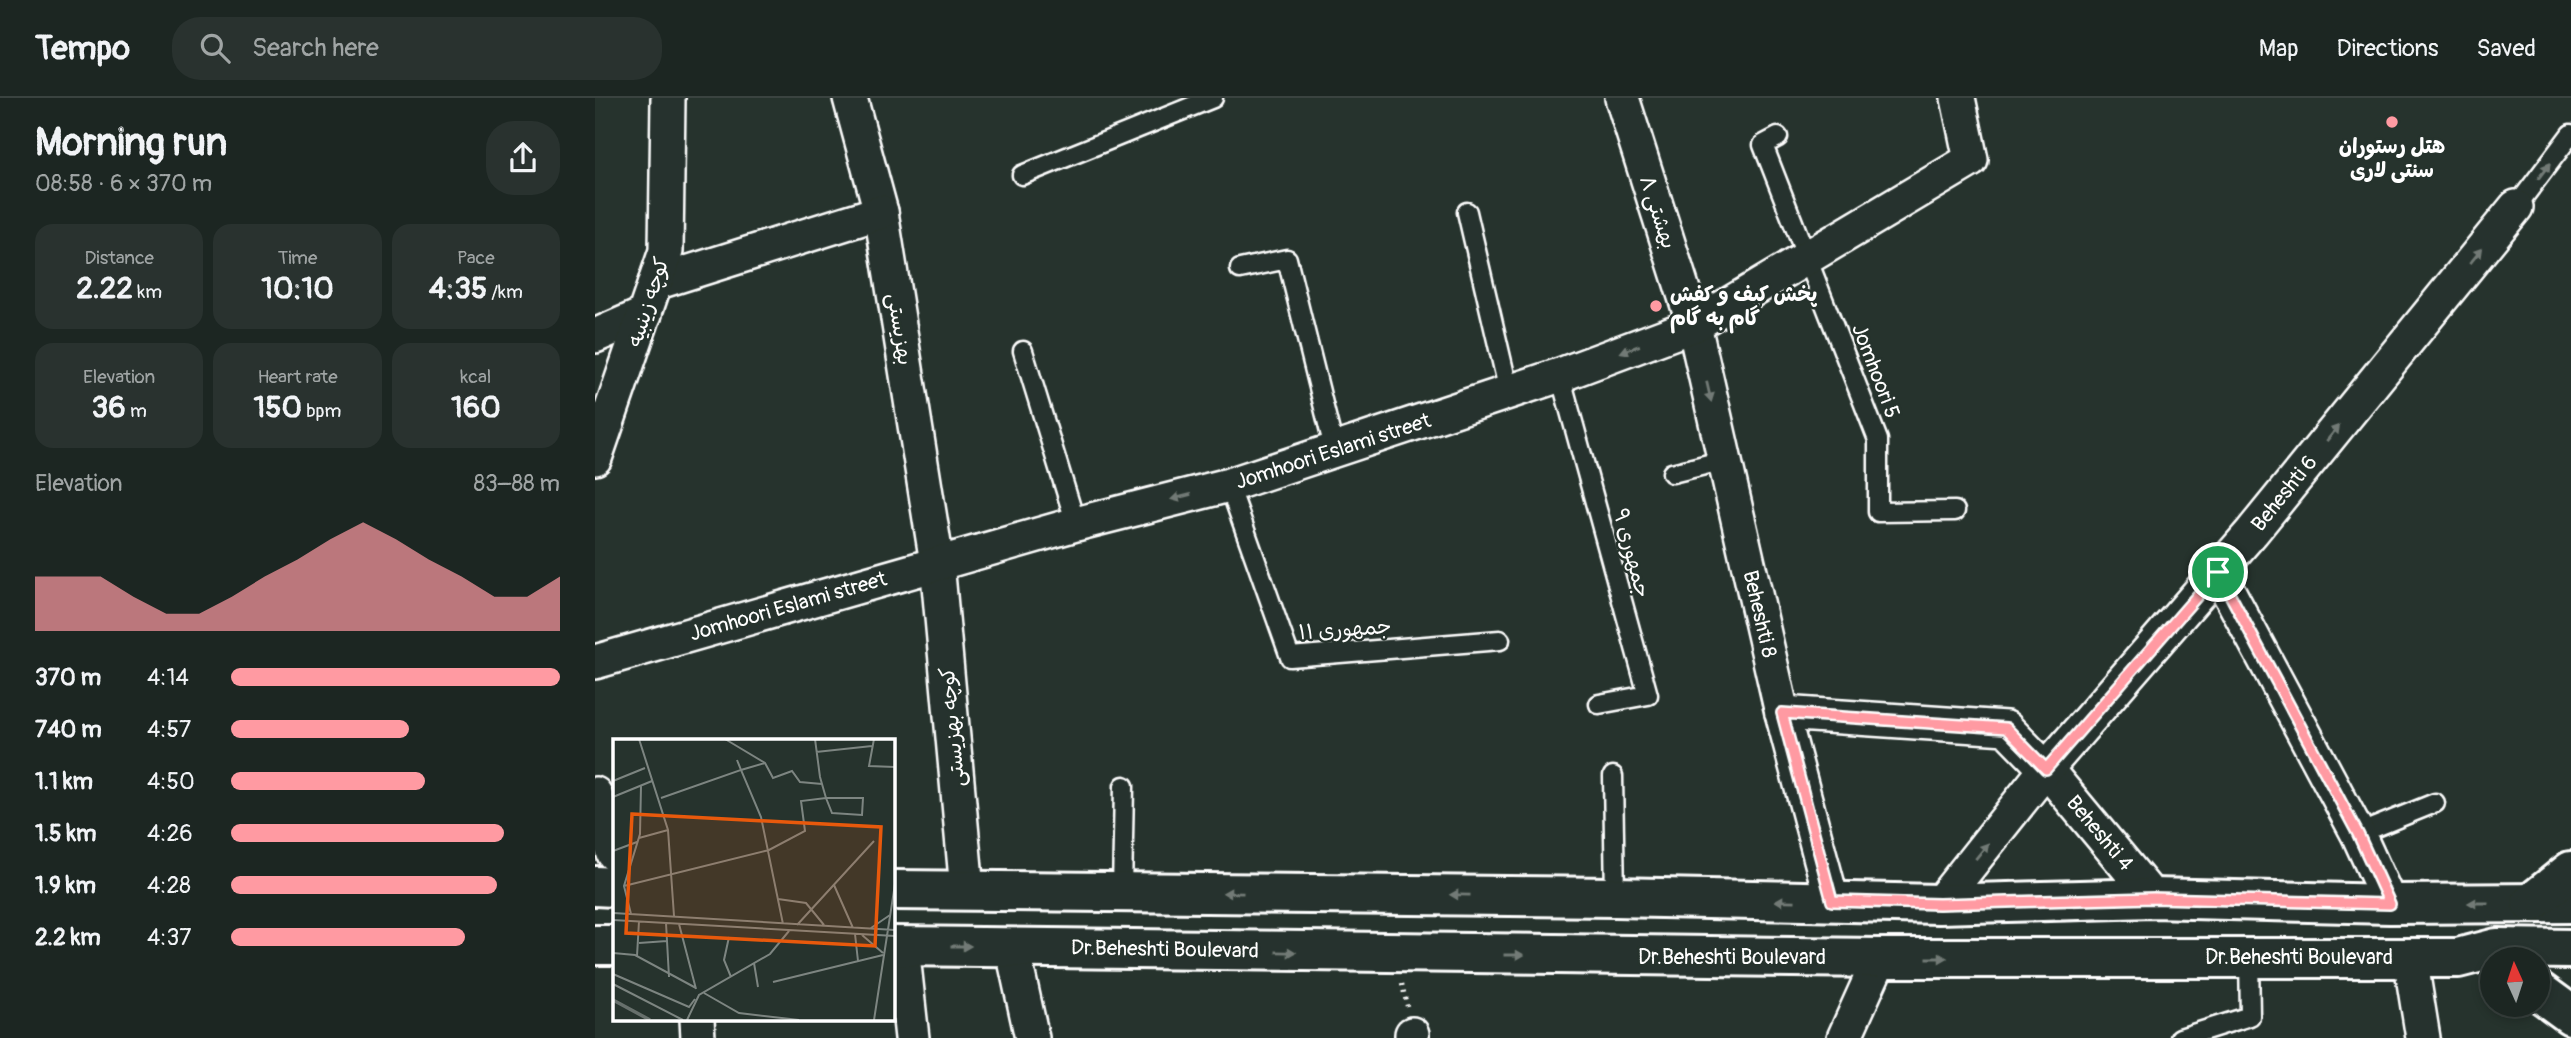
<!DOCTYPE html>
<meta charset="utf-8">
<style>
body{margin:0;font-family:Pangolin,"Playpen Sans Arabic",sans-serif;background:#29322f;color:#f1f3f6;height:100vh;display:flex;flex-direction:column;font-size:26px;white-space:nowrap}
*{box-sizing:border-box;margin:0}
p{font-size:23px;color:#a0a5a5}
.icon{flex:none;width:38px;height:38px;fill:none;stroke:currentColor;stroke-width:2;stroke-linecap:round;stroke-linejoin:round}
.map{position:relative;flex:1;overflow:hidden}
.side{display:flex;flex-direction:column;background:#1c2622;width:595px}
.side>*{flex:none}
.needle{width:46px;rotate:357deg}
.buttons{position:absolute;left:1885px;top:849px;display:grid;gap:14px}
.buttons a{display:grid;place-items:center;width:70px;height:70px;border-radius:50%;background:#1c2622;box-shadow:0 4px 10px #0003,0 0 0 2px #3a4340;font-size:35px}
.pin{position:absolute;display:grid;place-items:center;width:60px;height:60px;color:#fff;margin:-30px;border:4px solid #fff;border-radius:50%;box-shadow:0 2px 7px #0007}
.round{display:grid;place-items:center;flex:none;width:74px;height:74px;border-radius:28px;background:#29322f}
.overview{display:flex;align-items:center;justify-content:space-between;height:119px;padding:0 35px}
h1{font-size:38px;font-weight:700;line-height:52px}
.stats{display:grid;grid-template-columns:repeat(3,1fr);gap:10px;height:119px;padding:7px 35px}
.stats div{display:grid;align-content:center;border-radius:18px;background:#29322f;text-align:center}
.stats b{font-size:30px;font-weight:700}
.stats small{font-size:19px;font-weight:400}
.stats p{font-size:19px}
.chart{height:196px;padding:14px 35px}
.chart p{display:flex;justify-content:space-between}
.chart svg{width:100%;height:126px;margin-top:7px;fill:#ff9aa2;opacity:.7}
ul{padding:0 35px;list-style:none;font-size:23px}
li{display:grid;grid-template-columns:112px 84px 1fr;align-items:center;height:52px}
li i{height:18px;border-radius:9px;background:#ff9aa2}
header{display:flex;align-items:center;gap:42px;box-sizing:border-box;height:98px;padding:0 35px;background:#1c2622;border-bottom:2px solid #3a4340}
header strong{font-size:33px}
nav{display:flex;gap:38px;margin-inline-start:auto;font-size:24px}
.search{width:490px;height:63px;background:#29322f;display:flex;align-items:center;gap:18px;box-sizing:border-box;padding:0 24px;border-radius:28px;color:#a0a5a5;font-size:26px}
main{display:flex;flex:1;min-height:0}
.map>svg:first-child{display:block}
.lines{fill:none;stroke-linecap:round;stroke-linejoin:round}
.service-casing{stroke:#fff;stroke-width:23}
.minor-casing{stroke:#fff;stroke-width:38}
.secondary-casing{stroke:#fff;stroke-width:44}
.path{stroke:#fff;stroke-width:4.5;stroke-dasharray:2 5;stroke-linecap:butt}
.service{stroke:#26332d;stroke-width:18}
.minor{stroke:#26332d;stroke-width:33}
.secondary{stroke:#26332d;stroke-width:38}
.oneway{fill:#727a76}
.route-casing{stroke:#fff;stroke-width:14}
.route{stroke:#ff9aa2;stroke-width:9}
.poi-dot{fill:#ff9aa2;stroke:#26332d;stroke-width:2.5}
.labels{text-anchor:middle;stroke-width:5;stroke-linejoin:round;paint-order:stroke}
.poi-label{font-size:21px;font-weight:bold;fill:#fff;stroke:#26332d}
.street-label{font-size:21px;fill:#fff;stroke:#26332d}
.inset-river{fill:none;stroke:#67706c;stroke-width:3.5}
.inset-road{fill:none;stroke:#7d8581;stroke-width:2}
.view{fill:#e8590c;fill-opacity:0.15;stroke:#e8590c;stroke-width:3.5}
.inset-edge{fill:none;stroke:#fff;stroke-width:3.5}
</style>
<header>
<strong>Tempo</strong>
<div class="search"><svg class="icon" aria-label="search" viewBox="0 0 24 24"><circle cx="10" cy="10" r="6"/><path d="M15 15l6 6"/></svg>Search here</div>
<nav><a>Map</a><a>Directions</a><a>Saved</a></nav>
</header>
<main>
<section class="side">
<div class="overview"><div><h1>Morning run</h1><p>08:58 · 6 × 370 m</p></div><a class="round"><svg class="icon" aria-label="share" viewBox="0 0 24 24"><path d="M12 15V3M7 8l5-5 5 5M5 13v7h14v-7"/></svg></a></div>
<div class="stats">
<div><p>Distance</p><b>2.22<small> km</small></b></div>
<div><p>Time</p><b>10:10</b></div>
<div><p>Pace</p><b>4:35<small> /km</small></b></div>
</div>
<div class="stats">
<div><p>Elevation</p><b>36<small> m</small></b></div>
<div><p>Heart rate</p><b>150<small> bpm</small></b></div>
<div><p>kcal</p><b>160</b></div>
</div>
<div class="chart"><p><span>Elevation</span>83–88 m</p>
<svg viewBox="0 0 160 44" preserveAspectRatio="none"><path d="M0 44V25L10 25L20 25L30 32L40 38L50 38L60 32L70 25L80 19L90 12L100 6L110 12L120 19L130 25L140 32L150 32L160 25V44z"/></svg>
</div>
<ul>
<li><b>370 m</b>4:14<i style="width:100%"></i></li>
<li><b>740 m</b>4:57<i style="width:54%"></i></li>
<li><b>1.1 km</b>4:50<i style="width:59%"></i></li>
<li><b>1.5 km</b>4:26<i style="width:83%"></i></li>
<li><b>1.9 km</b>4:28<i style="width:81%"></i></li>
<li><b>2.2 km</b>4:37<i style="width:71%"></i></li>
</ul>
</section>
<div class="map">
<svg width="1976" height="940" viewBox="0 0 1976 940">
<rect width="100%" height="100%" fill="#26332d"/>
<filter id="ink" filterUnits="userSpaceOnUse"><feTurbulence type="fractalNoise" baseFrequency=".0143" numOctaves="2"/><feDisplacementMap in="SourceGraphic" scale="14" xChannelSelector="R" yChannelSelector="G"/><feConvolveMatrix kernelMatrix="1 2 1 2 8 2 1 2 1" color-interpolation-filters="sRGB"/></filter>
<g filter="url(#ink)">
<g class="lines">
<defs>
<g id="service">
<path d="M1183,39l-15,8 115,295v72l77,-1"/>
<path d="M427,77l191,-77"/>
<path d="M1921,109l55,-73"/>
<path d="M872,114l42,180"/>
<path d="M645,171l47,-10 48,193"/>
<path d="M428,253l53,173"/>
<path d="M965,277l88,320 -49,9"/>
<path d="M1077,375l53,-13"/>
<path d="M634,387l61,172 210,-17"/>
<path d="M1018,678l2,121"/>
<path d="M1763,736l77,-31"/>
<path d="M527,794l2,-106"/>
<path d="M1585,940l70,-22 -1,-59"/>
</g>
<g id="minor">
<path d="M255,0l31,114 56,351 30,327"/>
<path d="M1027,0l72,227 88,388 50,188"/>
<path d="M60,185l226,-71"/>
<path d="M0,238l50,-22"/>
<path d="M0,360l71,-207 2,-153"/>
<path d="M1623,474l140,262 32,70"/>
<path d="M0,564l481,-138 153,-39 331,-110 134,-50 277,-165 -13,-62"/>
<path d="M1187,615l224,15 40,41 107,129"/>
<path d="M0,696l19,60"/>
<path d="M1344,806l107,-135 206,-237 264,-325"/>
<path d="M307,848l10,92"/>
<path d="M417,848l20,92"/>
<path d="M1815,859l13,81"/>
<path d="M102,921l1,19"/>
<path d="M817,940v-4"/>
<path d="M1249,940l36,-80"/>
</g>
<g id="secondary">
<path d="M0,788l19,1"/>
<path d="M298,792l722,7 324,7 214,-6 237,6 181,-1"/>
<path d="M1936,805l40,-32"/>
<path d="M0,847h19"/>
<path d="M298,848l987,12h578l39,-10 74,1"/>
<path d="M1942,892l34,25"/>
</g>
</defs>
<use href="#service" class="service-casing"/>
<use href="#minor" class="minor-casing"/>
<use href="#secondary" class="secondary-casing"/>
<path class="path" d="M807,886l5,22"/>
<use href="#service" class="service"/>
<use href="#minor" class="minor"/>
<use href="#secondary" class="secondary"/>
</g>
<defs><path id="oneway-solid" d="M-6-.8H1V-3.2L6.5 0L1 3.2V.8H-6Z" transform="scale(1.75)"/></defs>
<g class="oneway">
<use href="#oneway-solid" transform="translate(1949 73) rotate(-53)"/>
<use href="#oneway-solid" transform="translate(1881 158) rotate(-51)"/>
<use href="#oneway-solid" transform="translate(1035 251) rotate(160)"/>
<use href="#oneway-solid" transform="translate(1114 294) rotate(77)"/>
<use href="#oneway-solid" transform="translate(1738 335) rotate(-51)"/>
<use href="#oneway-solid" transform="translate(586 399) rotate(166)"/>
<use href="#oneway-solid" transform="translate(1387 753) rotate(-51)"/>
<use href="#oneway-solid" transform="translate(638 795) rotate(-179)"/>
<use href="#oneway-solid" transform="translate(865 797) rotate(-179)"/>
<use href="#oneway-solid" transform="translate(1190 803) rotate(-179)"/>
<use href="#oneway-solid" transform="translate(1883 805) rotate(180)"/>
<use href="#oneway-solid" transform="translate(366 848)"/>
<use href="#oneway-solid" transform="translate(691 854) rotate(1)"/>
<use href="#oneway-solid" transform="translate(919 857)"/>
<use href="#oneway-solid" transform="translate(1342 860)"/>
</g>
</g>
<g class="lines" filter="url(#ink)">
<defs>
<path id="route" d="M1623,474l140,262 32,70 -237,-6 -214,6 -107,-3 -50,-188 224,15 40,41z"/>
</defs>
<use href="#route" class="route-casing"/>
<use href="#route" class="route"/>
</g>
<g class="poi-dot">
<circle cx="1797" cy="24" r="7"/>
<circle cx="1061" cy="208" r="7"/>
</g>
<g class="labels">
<g class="poi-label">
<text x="1797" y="55">هتل رستوران<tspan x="1797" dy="24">سنتی لاری</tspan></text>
<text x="1075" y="203" text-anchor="start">پخش کیف و کفش<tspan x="1075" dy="24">گام به گام</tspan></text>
</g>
<g class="street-label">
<text transform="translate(1063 114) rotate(72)" y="7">بهشتی ۸</text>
<text transform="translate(53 204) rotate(-72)" y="7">کوچه زینبیه</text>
<text transform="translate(305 231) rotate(81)" y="7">بهزیستی</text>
<text transform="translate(1281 273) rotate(69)" y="7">Jomhoori 5</text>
<text transform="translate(738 353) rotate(-18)" y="7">Jomhoori Eslami street</text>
<text transform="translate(1689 395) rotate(-51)" y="7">Beheshti 6</text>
<text transform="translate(1037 455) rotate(75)" y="7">جمهوری ۹</text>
<text transform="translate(193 508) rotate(-16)" y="7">Jomhoori Eslami street</text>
<text transform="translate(1165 516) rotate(77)" y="7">Beheshti 8</text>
<text transform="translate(750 531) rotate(-4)" y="7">جمهوری ۱۱</text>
<text transform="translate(357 629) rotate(-95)" y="7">کوچه بهزیستی</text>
<text transform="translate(1505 735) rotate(50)" y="7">Beheshti 4</text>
<text transform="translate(570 851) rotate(1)" y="7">Dr.Beheshti Boulevard</text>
<text x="1137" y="866">Dr.Beheshti Boulevard</text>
<text x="1704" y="866">Dr.Beheshti Boulevard</text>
</g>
</g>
<g transform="translate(18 641)">
<rect width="282" height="282" fill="#26332d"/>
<path class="inset-river" d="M0,261l37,20"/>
<path class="inset-road" d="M26,0l29,91 6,86M112,0l40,24 8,15 19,-7 8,11 22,2M261,0l-5,27 26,1M203,13l56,-6M152,24l-24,7 20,47 22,107M0,42l32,-13M0,58l39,-16M48,59l80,-28 -4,-10M26,99l29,-8M0,112l24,-9M221,146l19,43M11,147l145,-36 36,-19 -4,-30 25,-3h37l-1,17 -30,-2 -6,-15 -6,-21 -5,-38M165,160l28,4 18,22M0,174l282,17M18,175l-7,-28 16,-52 1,-48M0,181l282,16M53,184l3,54M66,185l17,65M184,186l77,-84M258,189l19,-13M242,195l3,27M249,196l21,18M116,198l-5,23 7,17M26,204l28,-2M0,214l22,2 61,33M24,217l2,-35M141,224l4,24M0,235l76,33 6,-8M160,243l110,-27M0,245l70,36M91,254l35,20 60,7M74,281l12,-25 71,-41 19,-23M261,281l21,-136"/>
<path class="view" d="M19,75l249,13 -6,119 -249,-13z"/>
<rect width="282" height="282" class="inset-edge"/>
</g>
</svg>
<div class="buttons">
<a><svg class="needle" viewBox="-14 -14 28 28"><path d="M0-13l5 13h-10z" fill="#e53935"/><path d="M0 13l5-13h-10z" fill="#a0a5a5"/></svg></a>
</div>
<div class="pin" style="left:1623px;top:474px;background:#1e9e55"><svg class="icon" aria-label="arrive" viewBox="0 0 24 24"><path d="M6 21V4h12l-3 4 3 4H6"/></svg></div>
</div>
</main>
